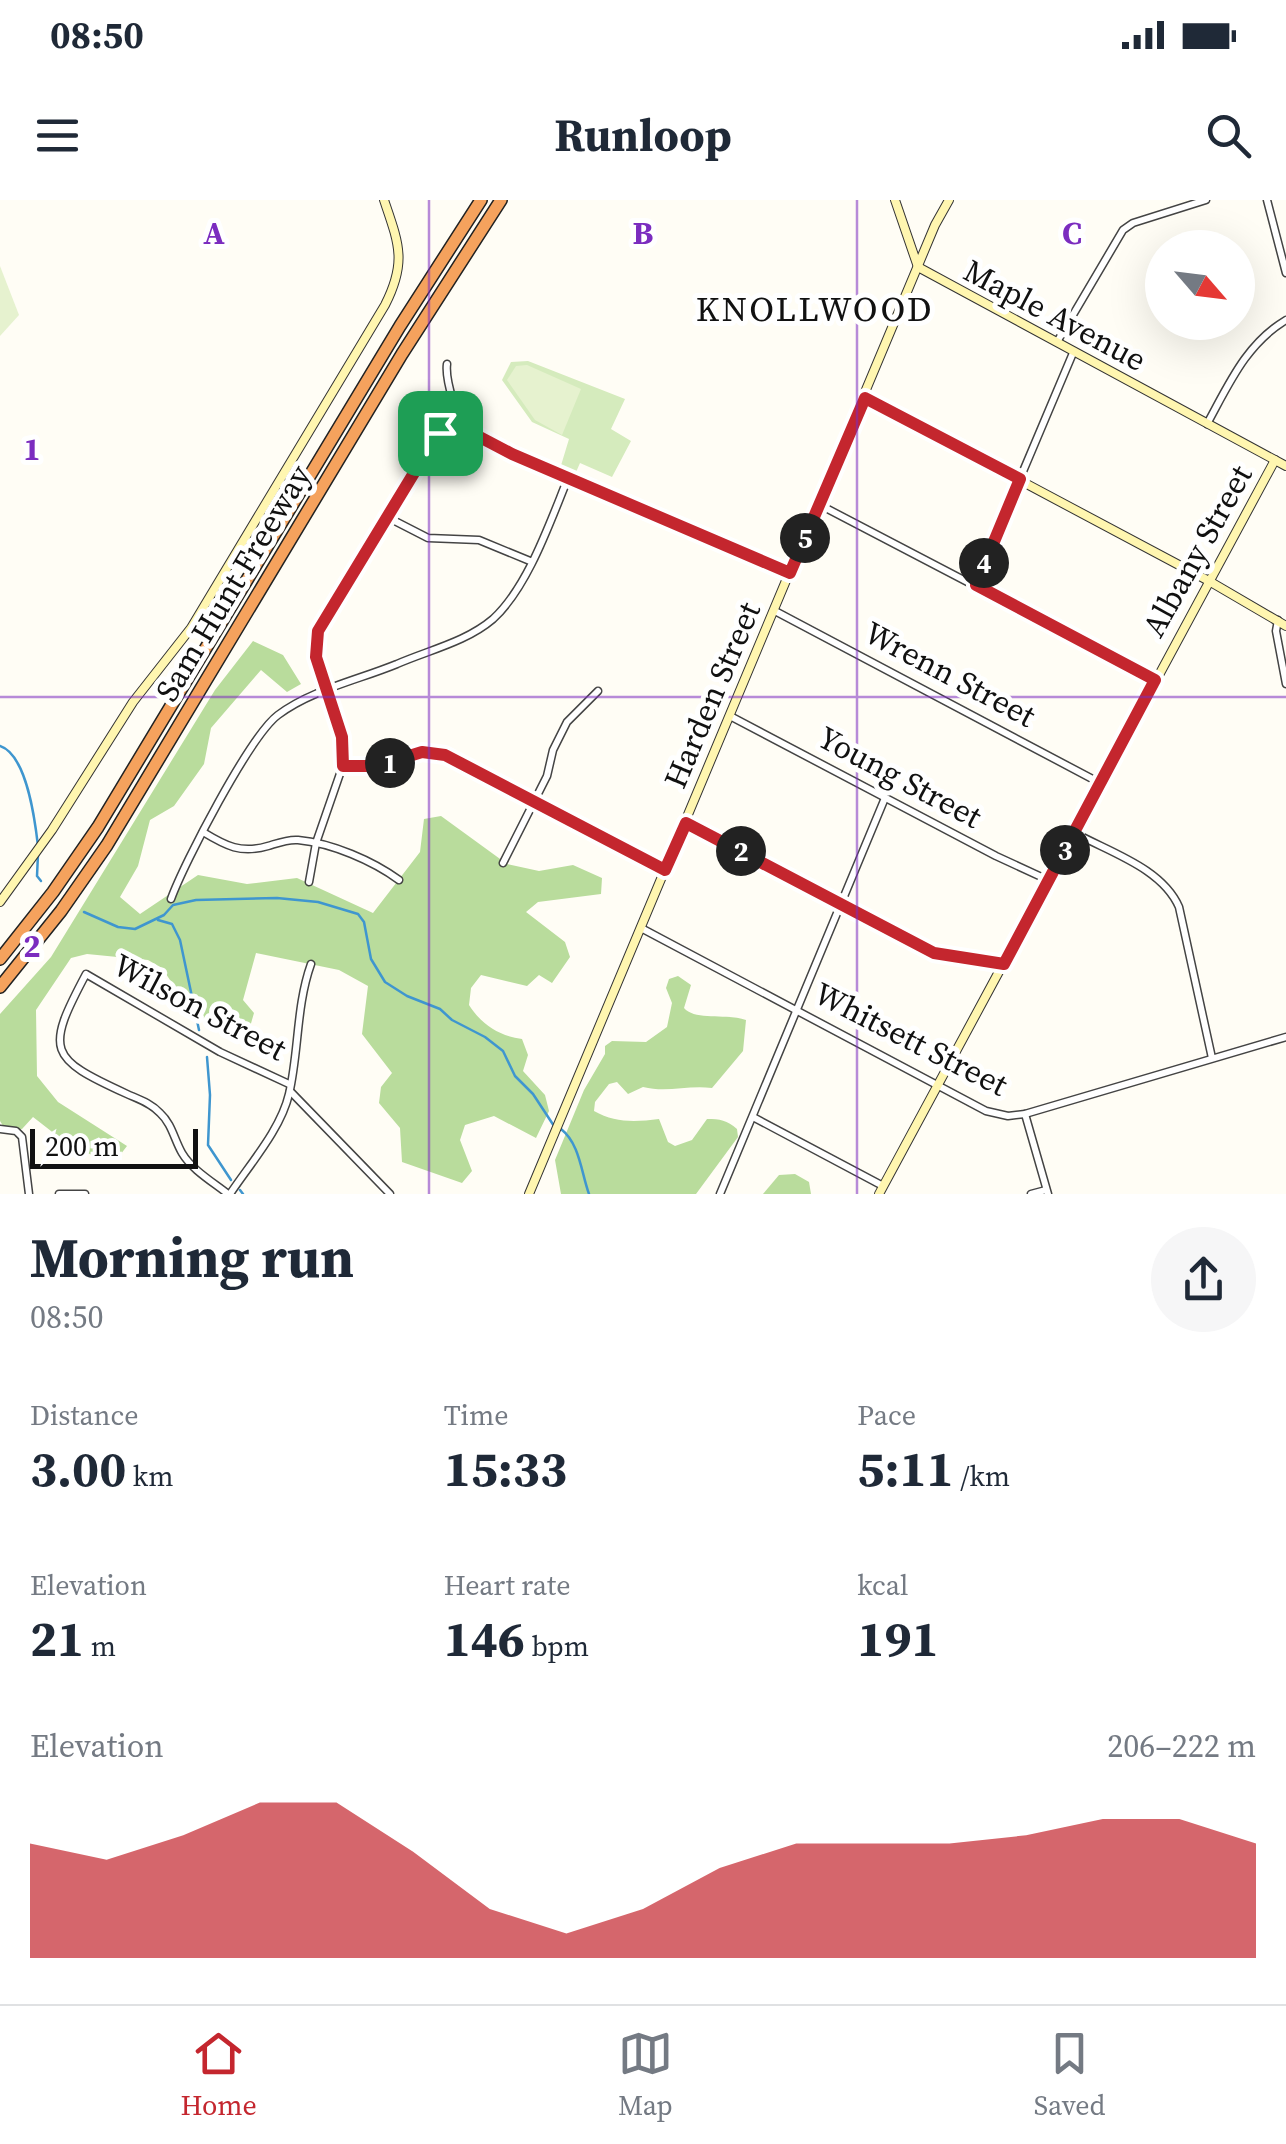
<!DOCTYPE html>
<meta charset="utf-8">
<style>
body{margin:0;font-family:"Source Serif 4",serif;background:#f6f6f7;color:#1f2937;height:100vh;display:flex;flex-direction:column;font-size:38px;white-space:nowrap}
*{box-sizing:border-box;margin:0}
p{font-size:32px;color:#747a83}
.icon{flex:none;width:55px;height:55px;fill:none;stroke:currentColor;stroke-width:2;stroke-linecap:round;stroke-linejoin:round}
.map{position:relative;height:994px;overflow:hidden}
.drawer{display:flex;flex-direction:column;background:#fff;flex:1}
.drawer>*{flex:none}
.needle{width:65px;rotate:118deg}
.controls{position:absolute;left:1145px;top:30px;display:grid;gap:20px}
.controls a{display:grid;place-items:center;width:110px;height:110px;border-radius:50%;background:#fff;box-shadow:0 10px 40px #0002;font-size:50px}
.scale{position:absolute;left:30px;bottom:25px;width:168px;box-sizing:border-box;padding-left:10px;border:5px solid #111;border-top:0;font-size:28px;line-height:35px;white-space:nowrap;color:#111;-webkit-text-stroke:8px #fff;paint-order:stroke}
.pin{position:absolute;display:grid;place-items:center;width:85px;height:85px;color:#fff;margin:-42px;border-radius:20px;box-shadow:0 5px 15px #0006}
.km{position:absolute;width:50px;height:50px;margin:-25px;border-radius:50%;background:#222;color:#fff;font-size:28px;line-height:50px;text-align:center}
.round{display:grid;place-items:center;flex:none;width:105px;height:105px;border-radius:52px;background:#f6f6f7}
.summary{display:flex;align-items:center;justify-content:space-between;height:170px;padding:0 30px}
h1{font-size:55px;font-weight:700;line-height:75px}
.figures{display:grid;grid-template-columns:repeat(3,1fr);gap:15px;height:170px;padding:10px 30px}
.figures div{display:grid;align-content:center}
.figures b{font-size:50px;font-weight:700}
.figures small{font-size:28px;font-weight:400}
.figures p{font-size:28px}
.chart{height:280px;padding:20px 30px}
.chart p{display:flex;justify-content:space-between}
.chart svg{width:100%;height:180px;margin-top:10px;fill:#c4262e;opacity:.7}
.status{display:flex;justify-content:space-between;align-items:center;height:70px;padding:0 50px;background:#fff;direction:ltr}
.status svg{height:28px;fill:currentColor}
header{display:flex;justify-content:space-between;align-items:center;height:130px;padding:0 30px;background:#fff;font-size:45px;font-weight:700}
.tabs{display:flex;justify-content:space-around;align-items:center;height:140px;border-top:2px solid #e0e1e3;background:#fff;font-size:28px;color:#747a83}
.tabs a{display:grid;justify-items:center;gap:5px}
.tabs .on{color:#c4262e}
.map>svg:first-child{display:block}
.green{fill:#d5ebbd}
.forest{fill:#b9dc9c}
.pitch{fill:#e6f2cf}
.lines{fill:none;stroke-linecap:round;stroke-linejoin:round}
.stream{stroke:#3f96cf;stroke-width:2.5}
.street-casing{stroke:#444;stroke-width:9}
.secondary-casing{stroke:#333;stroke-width:10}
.highway-casing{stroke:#222;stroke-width:14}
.street{stroke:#fff;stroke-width:6}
.secondary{stroke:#fff6b0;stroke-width:8}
.highway{stroke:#f5a25d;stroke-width:11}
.route-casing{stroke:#fff;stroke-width:20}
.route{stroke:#c4262e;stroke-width:12}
.grid{fill:none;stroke:#7b2cbf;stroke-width:2.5;stroke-opacity:0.55}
.labels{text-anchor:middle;stroke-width:10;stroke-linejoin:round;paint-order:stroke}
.street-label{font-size:32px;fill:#111;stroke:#fff}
.neighbourhood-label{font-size:35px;letter-spacing:2.5px;fill:#111;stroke:#fff}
.grid-label{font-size:32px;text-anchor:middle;font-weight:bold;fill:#7b2cbf;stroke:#fff;stroke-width:10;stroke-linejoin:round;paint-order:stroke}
</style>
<div class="status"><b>08:50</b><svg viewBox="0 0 49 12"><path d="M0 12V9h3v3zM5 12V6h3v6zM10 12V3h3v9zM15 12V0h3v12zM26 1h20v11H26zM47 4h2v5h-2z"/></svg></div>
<header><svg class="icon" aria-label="menu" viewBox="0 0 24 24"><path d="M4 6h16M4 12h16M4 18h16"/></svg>Runloop<svg class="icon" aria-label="search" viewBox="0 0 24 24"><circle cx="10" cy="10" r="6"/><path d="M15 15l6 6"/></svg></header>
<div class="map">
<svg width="1286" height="994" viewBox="0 0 1286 994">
<rect width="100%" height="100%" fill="#fffdf5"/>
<path class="green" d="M528,161l97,38 -14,30 20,12 -19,36 -32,-14 -7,16 -14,-7 10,-33 -37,-17 -30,-42 9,-18z"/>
<g class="forest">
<path d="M253,441l30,14 18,29 -14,8 -26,-22 -50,58 -7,36 -30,42 -24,14 -12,46 -18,31 20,17 58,-39 49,9 50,-6 76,35 47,-61 4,-33 17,-3 66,48 32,7 34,-6 29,13 -1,16 -63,8 -12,10 39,30 5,15 -18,26 -13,-8 -12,11 -46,-11 -10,13 -2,17c12,19 30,31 53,34l6,16 -5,16 22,24 4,16 -13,27 -42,-22 -29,9 -5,15 12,31 -10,12 -60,-21 -2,-34 -21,-25 2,-16 11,-14 -30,-39 6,-48 -29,-16 -83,-17 -13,47 11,13 -9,31 -55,-34 -28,-42 -14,-8 -61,-6 -16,4 -35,52 1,66 21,26 69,44 -10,13c-34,0 -58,-22 -84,-42l-11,12 -15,3 -7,-11v-107l51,-57 164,-267z"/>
<path d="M678,776l13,9 -7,23c11,13 42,5 62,12l-3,31 -31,37c-25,-3 -45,5 -69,-1l-15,7 -11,-12 -8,2 -14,18 -1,9c21,12 41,11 65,8l9,23 7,4 17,-6 15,-21c13,0 20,1 30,10l1,8 -42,57h-135l-6,-34 29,-70 21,-36v-8l7,-5 34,1 21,-15 5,-24 -6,-15 3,-9z"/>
<path d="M795,974l14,8 2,12h-48l16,-19z"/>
</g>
<g class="pitch">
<path d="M0,66l19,49 -19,21z"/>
<path d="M527,165l54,24 -19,46 -27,-15 -28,-40 9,-14z"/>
</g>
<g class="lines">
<g class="stream">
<path d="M0,546c27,9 35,74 38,100"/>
<path d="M38,654l-1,22 4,5"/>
<path d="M84,712l34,15 17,2 29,-14 9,-10 23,-5 81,-2 41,4 40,12 6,8 7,37 14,23 22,14 33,13 12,11 33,17 18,14 12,25 18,18 21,32"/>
<path d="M158,720l14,4 8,16 19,90"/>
<path d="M207,857l3,38 -2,50 23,35"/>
<path d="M561,929c19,15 20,43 28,65"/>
<path d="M240,990l3,4"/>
</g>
<defs>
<g id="street">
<path d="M1267,0l19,73"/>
<path d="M1057,142l66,-112 10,-7 73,-23"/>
<path d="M447,164c-2,15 11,62 23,70l320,139"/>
<path d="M1207,224c22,-40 39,-80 79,-104"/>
<path d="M820,305l335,175"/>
<path d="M389,318l39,20 51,2 51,21"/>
<path d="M975,385l98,-232"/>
<path d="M775,411l325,172"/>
<path d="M1278,420l-2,11 10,53"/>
<path d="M730,516l266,140 52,24"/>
<path d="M343,565l24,3 45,-14 33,1 220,115"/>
<path d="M686,623l248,130 69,11"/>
<path d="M203,632c23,14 38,22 65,14 10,-3 20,-7 30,-6 34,3 75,21 101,40"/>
<path d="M1075,633c34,19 87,35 104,74l33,151"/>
<path d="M503,663l44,-87 6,-26 14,-28 31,-31"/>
<path d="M309,682l7,-39 27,-78v-28l-28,-80 3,-26 117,-191 18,-17 10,7"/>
<path d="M171,699c13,-36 79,-163 107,-184 33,-25 80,-35 119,-51 32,-14 69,-22 96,-45 35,-32 57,-97 75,-141"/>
<path d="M641,728l345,183 22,5 17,-2 261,-77"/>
<path d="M290,891l100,103"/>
<path d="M1025,914l23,80"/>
<path d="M753,917l130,69"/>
<path d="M0,929l16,2 6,6 7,57"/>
<path d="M59,994h26"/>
<path d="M228,994c-15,-12 -36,-24 -46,-41 -8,-14 -10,-29 -22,-40 -9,-10 -22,-14 -33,-19 -79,-36 -82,-43 -41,-120l134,78 69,32"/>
<path d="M230,994c20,-30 51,-65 59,-100 10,-42 7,-88 22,-130"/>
<path d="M720,994l165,-396"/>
<path d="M1031,994l15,-4"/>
</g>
<g id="secondary">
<path d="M895,0l23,67 368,199"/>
<path d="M865,198l344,183 77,45"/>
<path d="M0,702l52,-72 81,-128 58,-74 194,-323c22,-43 14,-61 -1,-105"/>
<path d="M529,994l406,-969 14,-25"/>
<path d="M879,994l396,-734"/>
</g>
<g id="highway">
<path d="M0,759l53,-67 45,-65 302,-501 81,-126"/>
<path d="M0,787l61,-76 46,-66 295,-491 99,-154"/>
</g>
</defs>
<use href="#street" class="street-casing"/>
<use href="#secondary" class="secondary-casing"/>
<use href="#highway" class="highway-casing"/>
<use href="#street" class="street"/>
<use href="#secondary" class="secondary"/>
<use href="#highway" class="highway"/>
</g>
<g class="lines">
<defs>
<path id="route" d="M865,198l155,81 -44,106 179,95 -151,284 -70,-11 -248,-130 -21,47 -220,-115 -23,-3 -45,14h-34l-1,-29 -26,-80 2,-26 116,-191 19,-17 59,31 278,119z"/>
</defs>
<use href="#route" class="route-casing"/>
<use href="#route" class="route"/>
</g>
<path class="grid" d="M429,0v994M857,0v994M0,497h1286"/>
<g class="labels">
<g class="street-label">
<text transform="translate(1055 115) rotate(28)" y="11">Maple Avenue</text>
<text transform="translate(1197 351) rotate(-61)" y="11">Albany Street</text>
<text transform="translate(233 383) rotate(-59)" y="11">Sam Hunt Freeway</text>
<text transform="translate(950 474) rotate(28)" y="11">Wrenn Street</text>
<text transform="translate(712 495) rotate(-67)" y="11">Harden Street</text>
<text transform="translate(900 577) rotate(28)" y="11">Young Street</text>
<text transform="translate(200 807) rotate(28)" y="11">Wilson Street</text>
<text transform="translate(911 839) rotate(27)" y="11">Whitsett Street</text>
</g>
<g class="neighbourhood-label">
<text x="815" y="121">KNOLLWOOD</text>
</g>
</g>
<g class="grid-label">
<text x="214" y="44">A</text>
<text x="643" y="44">B</text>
<text x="1072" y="44">C</text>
<text x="32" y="260">1</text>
<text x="32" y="757">2</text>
</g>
</svg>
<div class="controls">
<a><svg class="needle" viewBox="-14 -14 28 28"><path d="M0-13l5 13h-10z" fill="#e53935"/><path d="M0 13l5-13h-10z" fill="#747a83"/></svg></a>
</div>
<div class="scale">200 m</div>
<div class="pin" style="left:440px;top:233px;background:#1e9e55"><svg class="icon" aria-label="arrive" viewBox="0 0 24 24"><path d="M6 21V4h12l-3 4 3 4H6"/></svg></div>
<b class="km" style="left:390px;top:563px">1</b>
<b class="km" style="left:741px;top:651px">2</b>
<b class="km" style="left:1065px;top:650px">3</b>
<b class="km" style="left:984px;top:363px">4</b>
<b class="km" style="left:805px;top:338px">5</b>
</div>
<section class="drawer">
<div class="summary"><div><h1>Morning run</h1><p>08:50</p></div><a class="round"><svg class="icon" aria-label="share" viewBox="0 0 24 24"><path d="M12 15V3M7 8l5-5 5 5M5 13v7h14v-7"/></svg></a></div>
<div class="figures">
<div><p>Distance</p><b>3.00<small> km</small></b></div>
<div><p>Time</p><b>15:33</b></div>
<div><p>Pace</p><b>5:11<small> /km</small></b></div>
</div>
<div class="figures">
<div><p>Elevation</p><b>21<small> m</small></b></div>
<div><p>Heart rate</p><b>146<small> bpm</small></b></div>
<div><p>kcal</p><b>191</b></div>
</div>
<div class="chart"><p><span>Elevation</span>206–222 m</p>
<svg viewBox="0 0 160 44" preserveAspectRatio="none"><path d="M0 44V16L10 20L20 14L30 6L40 6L50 18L60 32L70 38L80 32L90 22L100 16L110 16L120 16L130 14L140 10L150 10L160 16V44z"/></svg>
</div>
</section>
<nav class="tabs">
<a class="on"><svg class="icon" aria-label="home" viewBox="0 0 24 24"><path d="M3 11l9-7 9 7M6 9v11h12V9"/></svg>Home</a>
<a><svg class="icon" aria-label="map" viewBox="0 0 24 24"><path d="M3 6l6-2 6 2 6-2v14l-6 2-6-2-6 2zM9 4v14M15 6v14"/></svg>Map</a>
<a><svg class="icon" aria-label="saved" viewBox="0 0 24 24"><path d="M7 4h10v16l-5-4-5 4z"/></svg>Saved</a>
</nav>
